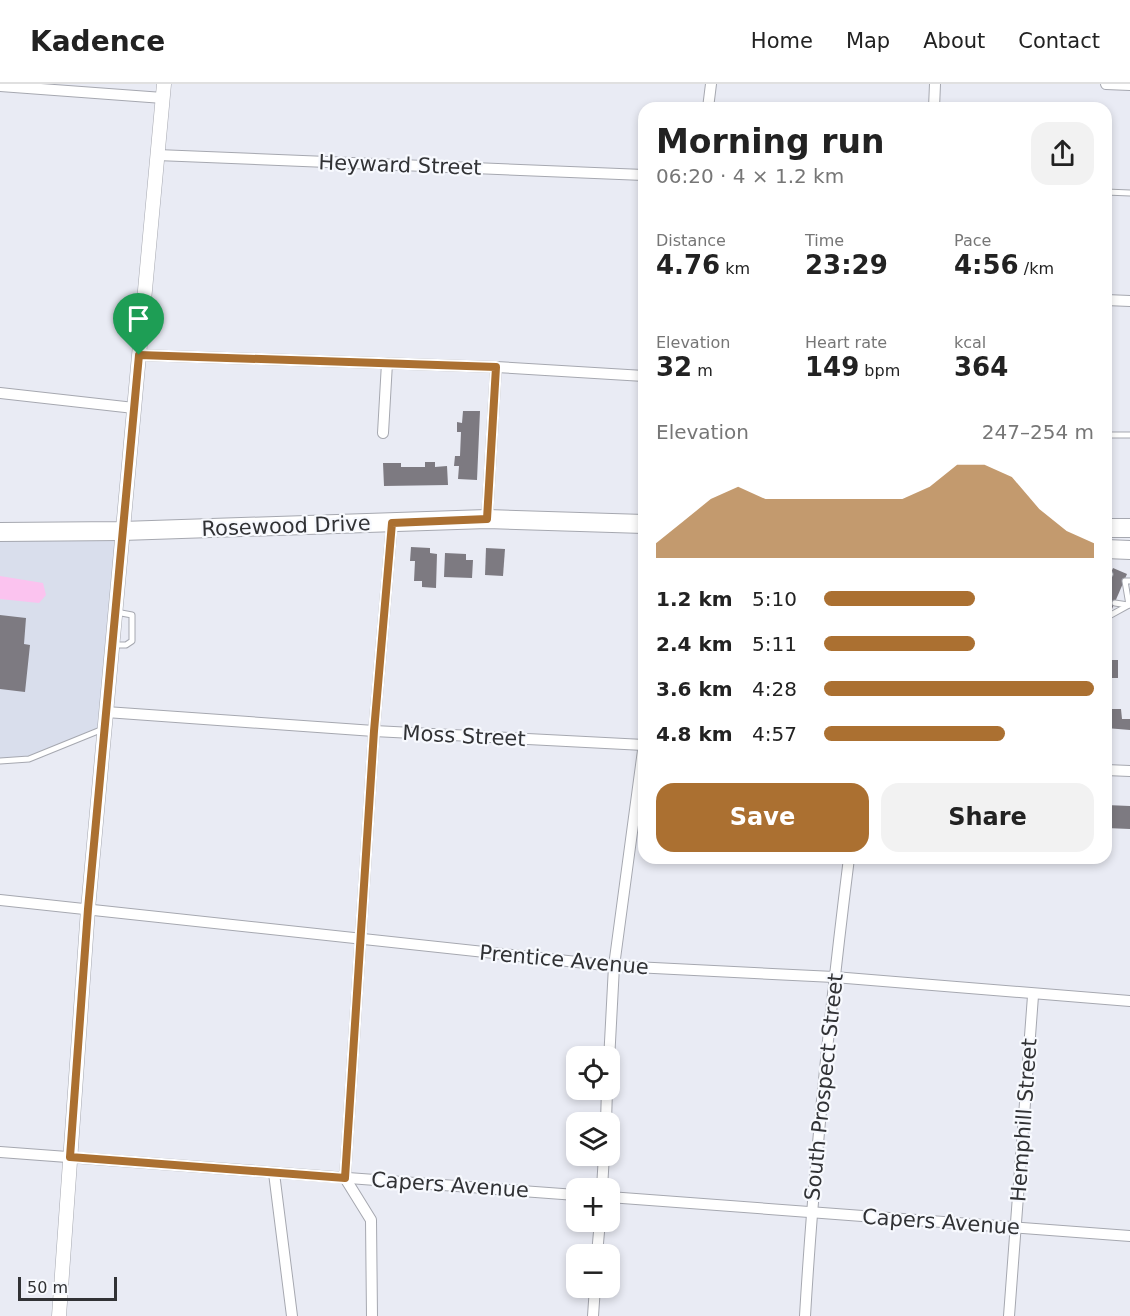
<!DOCTYPE html>
<meta charset="utf-8">
<style>
body{margin:0;font-family:"DejaVu Sans",sans-serif;background:#f2f2f2;color:#222;height:100vh;display:flex;flex-direction:column;font-size:22px;white-space:nowrap}
*{box-sizing:border-box;margin:0}
p{font-size:20px;color:#767676}
.icon{flex:none;width:33px;height:33px;fill:none;stroke:currentColor;stroke-width:2;stroke-linecap:round;stroke-linejoin:round}
.map{position:relative;flex:1;overflow:hidden}
.drawer{position:absolute;left:638px;top:18px;width:474px;height:762px;display:flex;flex-direction:column;background:#fff;border-radius:18px;box-shadow:0 3px 9px #0003}
.drawer>*{flex:none}
.fabs{position:absolute;left:566px;top:962px;display:grid;gap:12px}
.fabs a{display:grid;place-items:center;width:54px;height:54px;border-radius:12px;background:#fff;box-shadow:0 3px 9px #0003;font-size:30px}
.scale{position:absolute;left:18px;bottom:15px;width:99px;box-sizing:border-box;padding-left:6px;border:3px solid #313235;border-top:0;font-size:16px;line-height:21px;white-space:nowrap;color:#313235;-webkit-text-stroke:4px #f7f9fe;paint-order:stroke}
.pin{position:absolute;display:grid;place-items:center;width:51px;height:51px;color:#fff;margin:-62px -26px;border-radius:50% 50% 50% 0;rotate:-45deg;box-shadow:0 0 6px #0007}
.pin .icon{rotate:45deg}
.round{display:grid;place-items:center;flex:none;width:63px;height:63px;border-radius:18px;background:#f2f2f2}
.head{display:flex;align-items:center;justify-content:space-between;height:102px;padding:0 18px}
h1{font-size:33px;font-weight:700;line-height:45px}
.figures{display:grid;grid-template-columns:repeat(3,1fr);gap:9px;height:102px;padding:6px 18px}
.figures div{display:grid;align-content:center}
.figures b{font-size:26px;font-weight:700}
.figures small{font-size:16px;font-weight:400}
.figures p{font-size:16px}
.chart{height:168px;padding:12px 18px}
.chart p{display:flex;justify-content:space-between}
.chart svg{width:100%;height:108px;margin-top:6px;fill:#ab7031;opacity:.7}
.action{display:flex;gap:12px;margin-top:auto;padding:12px 18px}
.action a{flex:1;height:69px;border-radius:18px;background:#ab7031;color:#fff;font-size:24px;font-weight:700;line-height:69px;text-align:center}
.action a+a{background:#f2f2f2;color:#222}
ul{padding:0 18px;list-style:none;font-size:20px}
li{display:grid;grid-template-columns:96px 72px 1fr;align-items:center;height:45px}
li i{height:15px;border-radius:8px;background:#ab7031}
header{display:flex;align-items:center;gap:36px;box-sizing:border-box;height:84px;padding:0 30px;background:#fff;border-bottom:2px solid #e0e0e0}
header strong{font-size:28px}
nav{display:flex;gap:33px;margin-inline-start:auto;font-size:21px}
.map>svg:first-child{display:block}
.built{fill:#d9deec}
.green{fill:#fbc3ef}
.building{fill:#7d7a81}
.lines{fill:none;stroke-linecap:round;stroke-linejoin:round}
.service-casing{stroke:#a6a8b0;stroke-width:7}
.minor-casing{stroke:#a6a8b0;stroke-width:12}
.tertiary-casing{stroke:#a6a8b0;stroke-width:15}
.primary-casing{stroke:#a6a8b0;stroke-width:20}
.service{stroke:#fff;stroke-width:5}
.minor{stroke:#fff;stroke-width:10}
.tertiary{stroke:#fff;stroke-width:14}
.primary{stroke:#fff;stroke-width:18}
.route-casing{stroke:#fff;stroke-width:12}
.route{stroke:#ab7031;stroke-width:8}
.labels{text-anchor:middle;stroke-width:4.5;stroke-linejoin:round;paint-order:stroke}
.street-label{font-size:21px;fill:#313235;stroke:#f7f9fe}
</style>
<header>
<strong>Kadence</strong>
<nav><a>Home</a><a>Map</a><a>About</a><a>Contact</a></nav>
</header>
<div class="map">
<svg width="1130" height="1232" viewBox="0 0 1130 1232">
<rect width="100%" height="100%" fill="#e9ebf4"/>
<path class="built" d="M122,447l-18,197 -75,31 -29,2v-229z"/>
<path class="green" d="M0,492l43,7 3,12 -7,8 -39,-4z"/>
<g class="building">
<path d="M463,327h17l-3,69 -19,-1 1,-13h-5l1,-10h5l1,-24h-4v-10l5,1z"/>
<path d="M425,378h10v5l12,-1 1,19 -64,1 -1,-23h18v4h24z"/>
<path d="M411,463l19,1v5l7,1 -1,34 -14,-1v-6h-8l1,-20h-5z"/>
<path d="M486,464l19,1 -2,27 -18,-1z"/>
<path d="M445,469l21,1v6h7l-1,18 -28,-1z"/>
<path d="M1113,484l14,6 -21,49v-39z"/>
<path d="M0,531l26,3 -2,26 6,1 -5,47 -25,-3z"/>
<rect x="1106" y="576" width="12" height="18"/>
<path d="M1106,625h15l1,10h8v11l-24,-2z"/>
<path d="M1106,721l24,1v23l-24,-1z"/>
</g>
<g class="lines">
<defs>
<g id="service">
<path d="M1106,108l24,1"/>
<path d="M1106,351h24"/>
<path d="M1106,377l1,-26"/>
<path d="M1106,492l4,-2"/>
<path d="M1115,519l13,2"/>
<path d="M1129,521l-4,-24h5"/>
<path d="M1109,532l20,-11"/>
<path d="M113,561h13l6,-4v-26l-16,-3"/>
<path d="M0,677l29,-2 74,-30"/>
</g>
<g id="minor">
<path d="M1106,0l24,1"/>
<path d="M0,2l163,12"/>
<path d="M708,24l3,-24"/>
<path d="M934,24l1,-24"/>
<path d="M157,71l487,20"/>
<path d="M1106,216l24,1"/>
<path d="M139,271l357,12 148,9"/>
<path d="M0,309l134,15"/>
<path d="M383,349l4,-70"/>
<path d="M487,435l9,-152"/>
<path d="M106,628l268,19 270,14"/>
<path d="M1106,686l24,1"/>
<path d="M0,816l614,66 220,11 296,24"/>
<path d="M609,977l5,-95 30,-223"/>
<path d="M606,1038l1,-33"/>
<path d="M0,1068l576,43"/>
<path d="M274,1089l18,143"/>
<path d="M602,1104l2,-33"/>
<path d="M609,1113l521,39"/>
<path d="M597,1170l3,-33"/>
<path d="M372,1232l-1,-96 -26,-42 29,-447 18,-208"/>
<path d="M593,1232l2,-29"/>
<path d="M805,1232c9,-153 25,-306 44,-458"/>
<path d="M1009,1232l24,-320"/>
</g>
<path id="tertiary" d="M59,1232l29,-407 76,-825"/>
<g id="primary">
<path d="M1106,444h24"/>
<path d="M0,448l122,-1 365,-12 157,5"/>
<path d="M1106,465l24,1"/>
</g>
</defs>
<use href="#service" class="service-casing"/>
<use href="#minor" class="minor-casing"/>
<use href="#tertiary" class="tertiary-casing"/>
<use href="#primary" class="primary-casing"/>
<use href="#service" class="service"/>
<use href="#minor" class="minor"/>
<use href="#tertiary" class="tertiary"/>
<use href="#primary" class="primary"/>
</g>
<g class="lines">
<defs>
<path id="route" d="M139,271l357,12 -9,152 -95,4 -18,208 -29,447 -275,-21 18,-248z"/>
</defs>
<use href="#route" class="route-casing"/>
<use href="#route" class="route"/>
</g>
<g class="labels">
<g class="street-label">
<text transform="translate(400 81) rotate(2)" y="7">Heyward Street</text>
<text transform="translate(286 442) rotate(-2)" y="7">Rosewood Drive</text>
<text transform="translate(464 652) rotate(3)" y="7">Moss Street</text>
<text transform="translate(564 876) rotate(5)" y="7">Prentice Avenue</text>
<text transform="translate(824 1003) rotate(-84)" y="7">South Prospect Street</text>
<text transform="translate(1024 1036) rotate(-86)" y="7">Hemphill Street</text>
<text transform="translate(450 1101) rotate(4)" y="7">Capers Avenue</text>
<text transform="translate(941 1138) rotate(4)" y="7">Capers Avenue</text>
</g>
</g>
</svg>
<div class="fabs">
<a><svg class="icon" aria-label="locate" viewBox="0 0 24 24"><circle cx="12" cy="12" r="6"/><path d="M12 2v4M12 18v4M2 12h4M18 12h4"/></svg></a>
<a><svg class="icon" aria-label="layers" viewBox="0 0 24 24"><path d="M12 4l9 5-9 5-9-5zM3 14l9 5 9-5"/></svg></a>
<a>+</a>
<a>−</a>
</div>
<div class="scale">50 m</div>
<div class="pin" style="left:139px;top:271px;background:#1e9e55"><svg class="icon" aria-label="arrive" viewBox="0 0 24 24"><path d="M6 21V4h12l-3 4 3 4H6"/></svg></div>
<section class="drawer">
<div class="head"><div><h1>Morning run</h1><p>06:20 · 4 × 1.2 km</p></div><a class="round"><svg class="icon" aria-label="share" viewBox="0 0 24 24"><path d="M12 15V3M7 8l5-5 5 5M5 13v7h14v-7"/></svg></a></div>
<div class="figures">
<div><p>Distance</p><b>4.76<small> km</small></b></div>
<div><p>Time</p><b>23:29</b></div>
<div><p>Pace</p><b>4:56<small> /km</small></b></div>
</div>
<div class="figures">
<div><p>Elevation</p><b>32<small> m</small></b></div>
<div><p>Heart rate</p><b>149<small> bpm</small></b></div>
<div><p>kcal</p><b>364</b></div>
</div>
<div class="chart"><p><span>Elevation</span>247–254 m</p>
<svg viewBox="0 0 160 44" preserveAspectRatio="none"><path d="M0 44V38L10 29L20 20L30 15L40 20L50 20L60 20L70 20L80 20L90 20L100 15L110 6L120 6L130 11L140 24L150 33L160 38V44z"/></svg>
</div>
<ul>
<li><b>1.2 km</b>5:10<i style="width:56%"></i></li>
<li><b>2.4 km</b>5:11<i style="width:56%"></i></li>
<li><b>3.6 km</b>4:28<i style="width:100%"></i></li>
<li><b>4.8 km</b>4:57<i style="width:67%"></i></li>
</ul>
<div class="action"><a>Save</a><a>Share</a></div>
</section>
</div>
